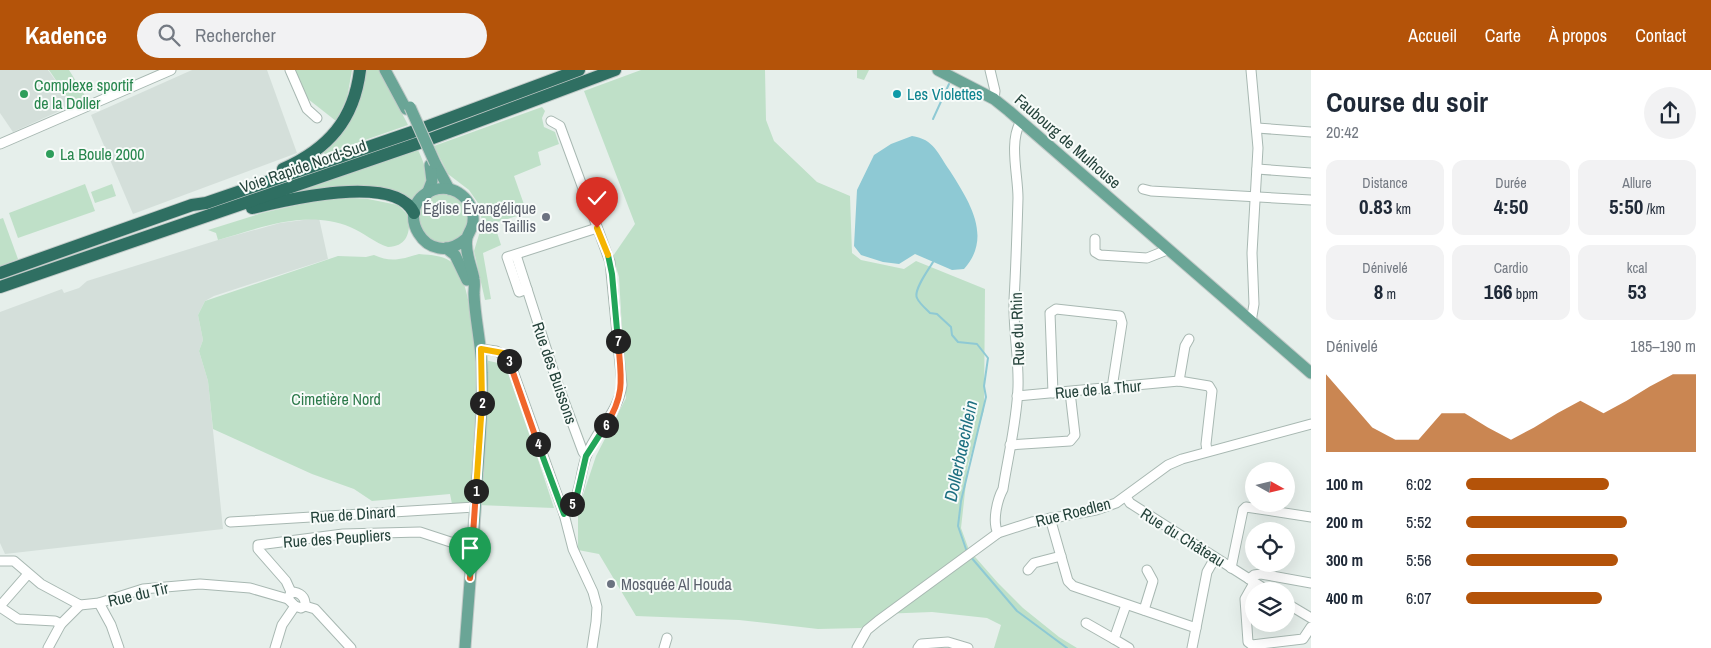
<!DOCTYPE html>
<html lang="fr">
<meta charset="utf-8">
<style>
body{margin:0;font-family:"Archivo Narrow",sans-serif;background:#f2f2f3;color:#1f2937;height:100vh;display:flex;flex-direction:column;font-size:19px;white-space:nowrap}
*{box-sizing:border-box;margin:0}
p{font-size:16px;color:#747a83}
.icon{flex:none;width:28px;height:28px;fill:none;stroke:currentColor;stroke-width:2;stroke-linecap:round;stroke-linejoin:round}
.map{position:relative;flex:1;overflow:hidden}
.drawer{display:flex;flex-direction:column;background:#fff;width:400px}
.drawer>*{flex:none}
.needle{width:32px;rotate:98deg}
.controls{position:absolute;left:1245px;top:392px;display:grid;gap:10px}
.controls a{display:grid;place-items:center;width:50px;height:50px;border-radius:50%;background:#fff;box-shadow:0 5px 20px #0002;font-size:25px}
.pin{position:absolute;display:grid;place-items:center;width:42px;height:42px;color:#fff;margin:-51px -21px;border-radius:50% 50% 50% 0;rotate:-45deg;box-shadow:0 0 5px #0007}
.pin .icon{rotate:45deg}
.km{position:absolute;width:25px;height:25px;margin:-12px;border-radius:50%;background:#222;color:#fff;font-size:14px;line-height:25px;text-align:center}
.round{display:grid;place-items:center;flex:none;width:52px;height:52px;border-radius:26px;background:#f2f2f3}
.headline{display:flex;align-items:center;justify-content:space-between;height:85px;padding:0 15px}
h1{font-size:28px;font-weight:700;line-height:38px}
.figures{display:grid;grid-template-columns:repeat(3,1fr);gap:8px;height:85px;padding:5px 15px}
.figures div{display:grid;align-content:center;border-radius:12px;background:#f2f2f3;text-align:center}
.figures b{font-size:21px;font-weight:700}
.figures small{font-size:14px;font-weight:400}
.figures p{font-size:14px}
.chart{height:140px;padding:10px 15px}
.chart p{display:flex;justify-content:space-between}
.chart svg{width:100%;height:90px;margin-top:5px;fill:#b45309;opacity:.7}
ul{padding:0 15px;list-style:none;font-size:16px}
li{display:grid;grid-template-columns:80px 60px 1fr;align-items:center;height:38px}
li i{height:12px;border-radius:6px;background:#b45309}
header{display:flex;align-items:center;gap:30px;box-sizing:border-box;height:70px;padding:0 25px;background:#b45309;color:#fff}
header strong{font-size:24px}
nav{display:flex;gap:28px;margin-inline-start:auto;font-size:18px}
.search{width:350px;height:45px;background:#f2f2f3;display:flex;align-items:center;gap:12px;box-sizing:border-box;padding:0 18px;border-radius:28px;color:#747a83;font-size:19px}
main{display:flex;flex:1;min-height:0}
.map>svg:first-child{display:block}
.built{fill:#d4dfda}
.green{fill:#bfe0c8}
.water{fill:#8ec9d4}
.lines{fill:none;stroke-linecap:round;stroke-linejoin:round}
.stream{stroke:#8ec9d4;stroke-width:2}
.minor-casing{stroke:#a8b8b2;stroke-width:11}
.major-casing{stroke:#c2cac8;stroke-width:13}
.highway-casing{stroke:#c2cac8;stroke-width:14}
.minor{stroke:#fff;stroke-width:9}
.major{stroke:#6aa596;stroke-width:11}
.highway{stroke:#2f6f62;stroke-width:12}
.major-bridge-casing{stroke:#c2cac8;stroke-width:13;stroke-linecap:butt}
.major-bridge{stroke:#6aa596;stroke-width:11}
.split-1-casing{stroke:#fff;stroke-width:10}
.split-2-casing{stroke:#fff;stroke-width:10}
.split-3-casing{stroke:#fff;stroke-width:10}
.split-4-casing{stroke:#fff;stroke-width:10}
.split-5-casing{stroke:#fff;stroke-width:10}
.split-6-casing{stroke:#fff;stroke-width:10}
.split-7-casing{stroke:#fff;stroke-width:10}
.split-8-casing{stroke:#fff;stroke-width:10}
.split-9-casing{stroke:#fff;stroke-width:10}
.split-1{stroke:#f0652b;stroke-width:6}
.split-2{stroke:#f5b400;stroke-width:6}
.split-3{stroke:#f5b400;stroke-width:6}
.split-4{stroke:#f0652b;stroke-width:6}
.split-5{stroke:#22a559;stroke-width:6}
.split-6{stroke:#22a559;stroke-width:6}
.split-7{stroke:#f0652b;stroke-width:6}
.split-8{stroke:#22a559;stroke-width:6}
.split-9{stroke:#f5b400;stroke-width:6}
.leisure-dot{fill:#2e9e5b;stroke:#f7fbf9;stroke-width:2}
.culture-dot{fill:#0f9aa8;stroke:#f7fbf9;stroke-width:2}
.worship-dot{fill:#6b7280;stroke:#f7fbf9;stroke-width:2}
.labels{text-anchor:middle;stroke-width:4;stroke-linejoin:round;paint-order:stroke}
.leisure-label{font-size:16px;fill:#27864d;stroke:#f7fbf9;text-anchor:start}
.culture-label{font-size:16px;fill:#0d838f;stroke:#f7fbf9;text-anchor:start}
.street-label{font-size:16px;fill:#24423a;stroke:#f7fbf9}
.worship-label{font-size:16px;fill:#5b616d;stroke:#f7fbf9;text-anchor:end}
.park-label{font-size:16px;fill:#2d7a4b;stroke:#f7fbf9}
.water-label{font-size:18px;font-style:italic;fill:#1c6f80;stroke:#f7fbf9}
</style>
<header>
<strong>Kadence</strong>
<div class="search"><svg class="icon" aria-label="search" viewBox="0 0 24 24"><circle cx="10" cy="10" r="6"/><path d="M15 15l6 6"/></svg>Rechercher</div>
<nav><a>Accueil</a><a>Carte</a><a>À propos</a><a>Contact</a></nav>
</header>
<main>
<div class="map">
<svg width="1311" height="578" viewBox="0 0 1311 578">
<rect width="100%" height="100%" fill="#e6efeb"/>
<g class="built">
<path d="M0,0h48l25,35 -60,27 -13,-19z"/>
<path d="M192,0h75l30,83 -164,61 -42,-99z"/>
<path d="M319,148l9,41 -114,37 -9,5 -7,14 5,25 -4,11 9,30 15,148 -218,25 -5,-11v-231l62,-23 2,4 15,-5 8,-7 131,-41 62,-17z"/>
</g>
<g class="green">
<path d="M49,0h20l18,29 -14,6z"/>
<path d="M294,0h58l-5,28 -11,23 -28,-22z"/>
<path d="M365,0h15l28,55 -83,29 -2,-2 25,-28z"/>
<path d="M641,0h124l1,50 8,21 43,41 33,14 2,57 9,7 43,9 12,-8 69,28 -1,121 -16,55 -7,63 8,22 29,33 25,25 36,29 18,11h-83l7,-23 -14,-7 -55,-6 -52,2 -19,14 -43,1 -79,-9 -103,-4 -37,-62 -21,-4v-40l18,-54 30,-58 -7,-121 -6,-21 22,-32 -51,-133z"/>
<path d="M857,0h12l-5,10 -7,-2z"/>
<path d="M542,37l3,4 -3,7 2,9 11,5 4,12 -21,8 3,13 -27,11 13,37 -33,10 7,22 -18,8 8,46 -6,1 -11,-49 8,-26 -2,-19 -11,-16 -21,-16 -14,-28z"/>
<path d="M418,80c11,24 13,33 -6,52l-12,-7 -114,1z"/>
<path d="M85,114l10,27 -77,27 -9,-25z"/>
<path d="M112,114l4,12 -21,7 -4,-11z"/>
<circle cx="443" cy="148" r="25"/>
<path d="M332,127l36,2 30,6 11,11c1,16 -1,30 -21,31 -13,-4 -25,-15 -38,-20 -44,-18 -90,1 -132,13l-2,-7 -8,-3 54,-17z"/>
<path d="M3,148l15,41 -18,7v-47z"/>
<path d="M419,184c11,1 22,1 31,7 20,12 23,76 26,97l31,7 47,143 -102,-4 -2,-10 -78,7 -18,-12 -42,-15 -99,-45 -5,-48 -9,-30 4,-11 -5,-25 7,-14 133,-45 28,1 8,-2c17,8 28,4 45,-1z"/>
</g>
<path class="water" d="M912,66c22,3 26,18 38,35 19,30 43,66 14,98l-12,1 -37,-16 -16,10 -16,-2 -22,-7 -7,-9 3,-56 17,-35 17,-11z"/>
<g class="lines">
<g class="stream">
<path d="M933,49l16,-35"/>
<path d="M933,192c-4,7 -20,28 -16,36 2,5 9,11 13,15l7,1 14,13 1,8 6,7 19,2 11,14 -4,28 2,11 -25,104 -3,25 9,26"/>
<path d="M970,486l47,55 50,37"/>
</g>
<defs>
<g id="minor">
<path d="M290,0l17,39 10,9"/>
<path d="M990,0l5,21 -1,8"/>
<path d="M551,51l9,5 50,136 12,123c-4,29 -27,46 -36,72 -7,20 -5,43 -22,57"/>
<path d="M1257,58l54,4"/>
<path d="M0,74l171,-74"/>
<path d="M1257,99l54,4"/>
<path d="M1143,119l8,2 160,9"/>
<path d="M1095,169v13l5,3 47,3 20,-8"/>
<path d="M516,185l41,127 26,70 3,4"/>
<path d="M527,219l-8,3 -12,-35 90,-29"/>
<path d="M1251,252l3,-18 -2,-51 6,-105 -7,-78"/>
<path d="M481,279l15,2 12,6 56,157 9,35 20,43 4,15 -1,15 -4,26"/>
<path d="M1179,311l6,-35 4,-7"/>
<path d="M1053,323l-3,-80 6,-4 64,7 2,7 -10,65"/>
<path d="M1017,326l162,-15 30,5 3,5 -6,53 1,7"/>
<path d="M1010,375l60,-4 5,-6 -5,-43"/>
<path d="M1126,427l4,6 138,88"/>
<path d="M1050,448l18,63 5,5 123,42 11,-56 8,-14"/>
<path d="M230,452l245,-15"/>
<path d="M998,463c-6,-11 -1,-33 5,-44 5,-33 14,-68 15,-102 1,-29 -5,-57 -4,-87 2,-34 3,-68 4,-102 0,-23 -9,-55 2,-75"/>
<path d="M0,491h14l27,23 39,21 19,-2 44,-14 57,-5 50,4 38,11"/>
<path d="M1231,498l12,-58 3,-3 65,10"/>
<path d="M1028,500l6,-7 27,-7"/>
<path d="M1249,509l5,-4 7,-1 50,9"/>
<path d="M1254,513l-9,16 3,43 4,3 51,-6 8,-12"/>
<path d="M291,522l-5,-11 -28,-32v-4l85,-11 77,-2 52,17"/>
<path d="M291,522c9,0 15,5 14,14l-4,2 -6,-2 -7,-7z"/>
<path d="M99,533l12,22 8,23"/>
<path d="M1286,533l25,15"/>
<path d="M1126,535l-12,34 15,9"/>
<path d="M0,536l28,-32"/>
<path d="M305,536l10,3 36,39"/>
<path d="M0,537l18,12 37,2 6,3"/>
<path d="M1144,540l9,-29 -6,-11"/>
<path d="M1086,553l28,16"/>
<path d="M48,578l13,-24 19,-19"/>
<path d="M275,578l7,-23 13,-19"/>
<path d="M664,578l3,-10"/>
<path d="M857,578l10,-18 11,-9 120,-88 34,-11 64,-12 20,-7 52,-38 14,-6 129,-35"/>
<path d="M918,578l3,-4 27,-2 20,6"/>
<path d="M1192,578l4,-20"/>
</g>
<g id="major">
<path d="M385,0l21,39"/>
<path d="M938,0l56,29 15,12 302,262"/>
<path d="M435,93l14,26"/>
<path d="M427,124l5,-13 -2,-16"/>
<path d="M446,178l9,7 12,25"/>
<path d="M465,578c4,-56 9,-113 12,-169 3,-36 6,-71 5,-106 0,-27 -7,-52 -8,-79 0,-5 1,-10 0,-15 -2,-12 -10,-28 -7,-41 1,-5 6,-10 6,-17 2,-21 -19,-38 -40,-31 -43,16 -7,84 34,48"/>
</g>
<g id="highway">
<path d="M283,99c45,-20 71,-49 77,-99"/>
<path d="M252,138c33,-8 143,-35 162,5"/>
<path d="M0,203l192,-68 14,-2 209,-72 164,-61"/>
<path d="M0,217l425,-146 190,-71"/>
</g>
</defs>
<use href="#minor" class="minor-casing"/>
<use href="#major" class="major-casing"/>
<use href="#highway" class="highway-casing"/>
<use href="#minor" class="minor"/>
<use href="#major" class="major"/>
<use href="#highway" class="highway"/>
<defs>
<path id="major-bridge" d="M410,37l25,56"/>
</defs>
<use href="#major-bridge" class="major-bridge-casing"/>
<use href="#major-bridge" class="major-bridge"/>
</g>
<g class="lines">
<defs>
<path id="split-1" d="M470,508l6,-87"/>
<path id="split-2" d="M476,421l6,-88"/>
<path id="split-3" d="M482,333l-1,-54 22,4 6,8"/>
<path id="split-4" d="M509,291l29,83"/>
<path id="split-5" d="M538,374l26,70 8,-10"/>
<path id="split-6" d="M572,434l5,-9 9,-39 20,-31"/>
<path id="split-7" d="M606,355c20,-32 15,-48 12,-84"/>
<path id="split-8" d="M608,185l4,19 6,67"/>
<path id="split-9" d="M597,158l11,27"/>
</defs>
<use href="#split-1" class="split-1-casing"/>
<use href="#split-2" class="split-2-casing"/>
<use href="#split-3" class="split-3-casing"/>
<use href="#split-4" class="split-4-casing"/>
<use href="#split-5" class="split-5-casing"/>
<use href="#split-6" class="split-6-casing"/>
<use href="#split-7" class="split-7-casing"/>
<use href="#split-8" class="split-8-casing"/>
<use href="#split-9" class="split-9-casing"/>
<use href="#split-1" class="split-1"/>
<use href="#split-2" class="split-2"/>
<use href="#split-3" class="split-3"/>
<use href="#split-4" class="split-4"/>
<use href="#split-5" class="split-5"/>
<use href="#split-6" class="split-6"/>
<use href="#split-7" class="split-7"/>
<use href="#split-8" class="split-8"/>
<use href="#split-9" class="split-9"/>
</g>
<g class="leisure-dot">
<circle cx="24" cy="24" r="5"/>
<circle cx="50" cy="84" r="5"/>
</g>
<circle class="culture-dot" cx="897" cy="24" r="5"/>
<g class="worship-dot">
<circle cx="546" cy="147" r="5"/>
<circle cx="611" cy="514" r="5"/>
</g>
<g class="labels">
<g class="leisure-label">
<text x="34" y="21">Complexe sportif<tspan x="34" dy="18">de la Doller</tspan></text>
<text x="60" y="90">La Boule 2000</text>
</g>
<g class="culture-label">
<text x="907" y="30">Les Violettes</text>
</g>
<g class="street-label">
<text transform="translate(1068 71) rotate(41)" y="6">Faubourg de Mulhouse</text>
<text transform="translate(303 96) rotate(-19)" y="6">Voie Rapide Nord-Sud</text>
<text transform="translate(1017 259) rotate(-92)" y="6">Rue du Rhin</text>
<text transform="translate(555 303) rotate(71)" y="6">Rue des Buissons</text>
<text transform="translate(1098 319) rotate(-5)" y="6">Rue de la Thur</text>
<text transform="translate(1073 442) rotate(-14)" y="6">Rue Roedlen</text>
<text transform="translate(353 444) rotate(-4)" y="6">Rue de Dinard</text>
<text transform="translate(1183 467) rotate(32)" y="6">Rue du Château</text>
<text transform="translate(337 468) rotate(-4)" y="6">Rue des Peupliers</text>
<text transform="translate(138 524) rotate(-13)" y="6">Rue du Tir</text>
</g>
<g class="worship-label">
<text x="536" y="144">Église Évangélique<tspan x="536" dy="18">des Taillis</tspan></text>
<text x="621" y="520" text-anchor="start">Mosquée Al Houda</text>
</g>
<g class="park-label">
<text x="336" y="335">Cimetière Nord</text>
</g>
<g class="water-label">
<text transform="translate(961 381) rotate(-78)" y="6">Dollerbaechlein</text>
</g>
</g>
</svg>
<div class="controls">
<a><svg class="needle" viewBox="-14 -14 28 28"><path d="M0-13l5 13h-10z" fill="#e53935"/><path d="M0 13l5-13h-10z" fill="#747a83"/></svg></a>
<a><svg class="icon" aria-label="locate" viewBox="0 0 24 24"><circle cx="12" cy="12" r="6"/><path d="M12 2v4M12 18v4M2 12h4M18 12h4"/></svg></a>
<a><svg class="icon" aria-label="layers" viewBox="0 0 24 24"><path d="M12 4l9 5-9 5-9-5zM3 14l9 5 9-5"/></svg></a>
</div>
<div class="pin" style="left:470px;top:508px;background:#1e9e55"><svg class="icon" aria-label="arrive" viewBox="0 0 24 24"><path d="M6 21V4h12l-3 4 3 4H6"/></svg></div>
<div class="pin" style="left:597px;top:158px;background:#d93025"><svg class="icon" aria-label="check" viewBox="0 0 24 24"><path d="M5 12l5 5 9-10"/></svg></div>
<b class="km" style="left:476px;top:421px">1</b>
<b class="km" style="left:482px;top:333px">2</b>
<b class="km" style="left:509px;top:291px">3</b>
<b class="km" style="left:538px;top:374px">4</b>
<b class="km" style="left:572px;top:434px">5</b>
<b class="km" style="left:606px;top:355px">6</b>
<b class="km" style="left:618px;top:271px">7</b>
</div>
<section class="drawer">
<div class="headline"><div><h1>Course du soir</h1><p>20:42</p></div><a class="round"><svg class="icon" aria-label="share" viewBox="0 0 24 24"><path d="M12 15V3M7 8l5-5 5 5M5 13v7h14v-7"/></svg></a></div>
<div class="figures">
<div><p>Distance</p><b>0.83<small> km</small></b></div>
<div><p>Durée</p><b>4:50</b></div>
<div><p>Allure</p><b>5:50<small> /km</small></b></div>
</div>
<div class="figures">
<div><p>Dénivelé</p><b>8<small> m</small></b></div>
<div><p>Cardio</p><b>166<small> bpm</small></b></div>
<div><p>kcal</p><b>53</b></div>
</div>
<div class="chart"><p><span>Dénivelé</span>185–190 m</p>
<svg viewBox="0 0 160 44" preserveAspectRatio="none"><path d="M0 44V6L10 19L20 32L30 38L40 38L50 25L60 25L70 32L80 38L90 32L100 25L110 19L120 25L130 19L140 12L150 6L160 6V44z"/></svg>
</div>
<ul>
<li><b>100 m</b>6:02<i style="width:62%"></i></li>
<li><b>200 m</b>5:52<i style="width:70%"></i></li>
<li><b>300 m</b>5:56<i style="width:66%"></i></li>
<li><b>400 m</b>6:07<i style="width:59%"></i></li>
</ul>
</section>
</main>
